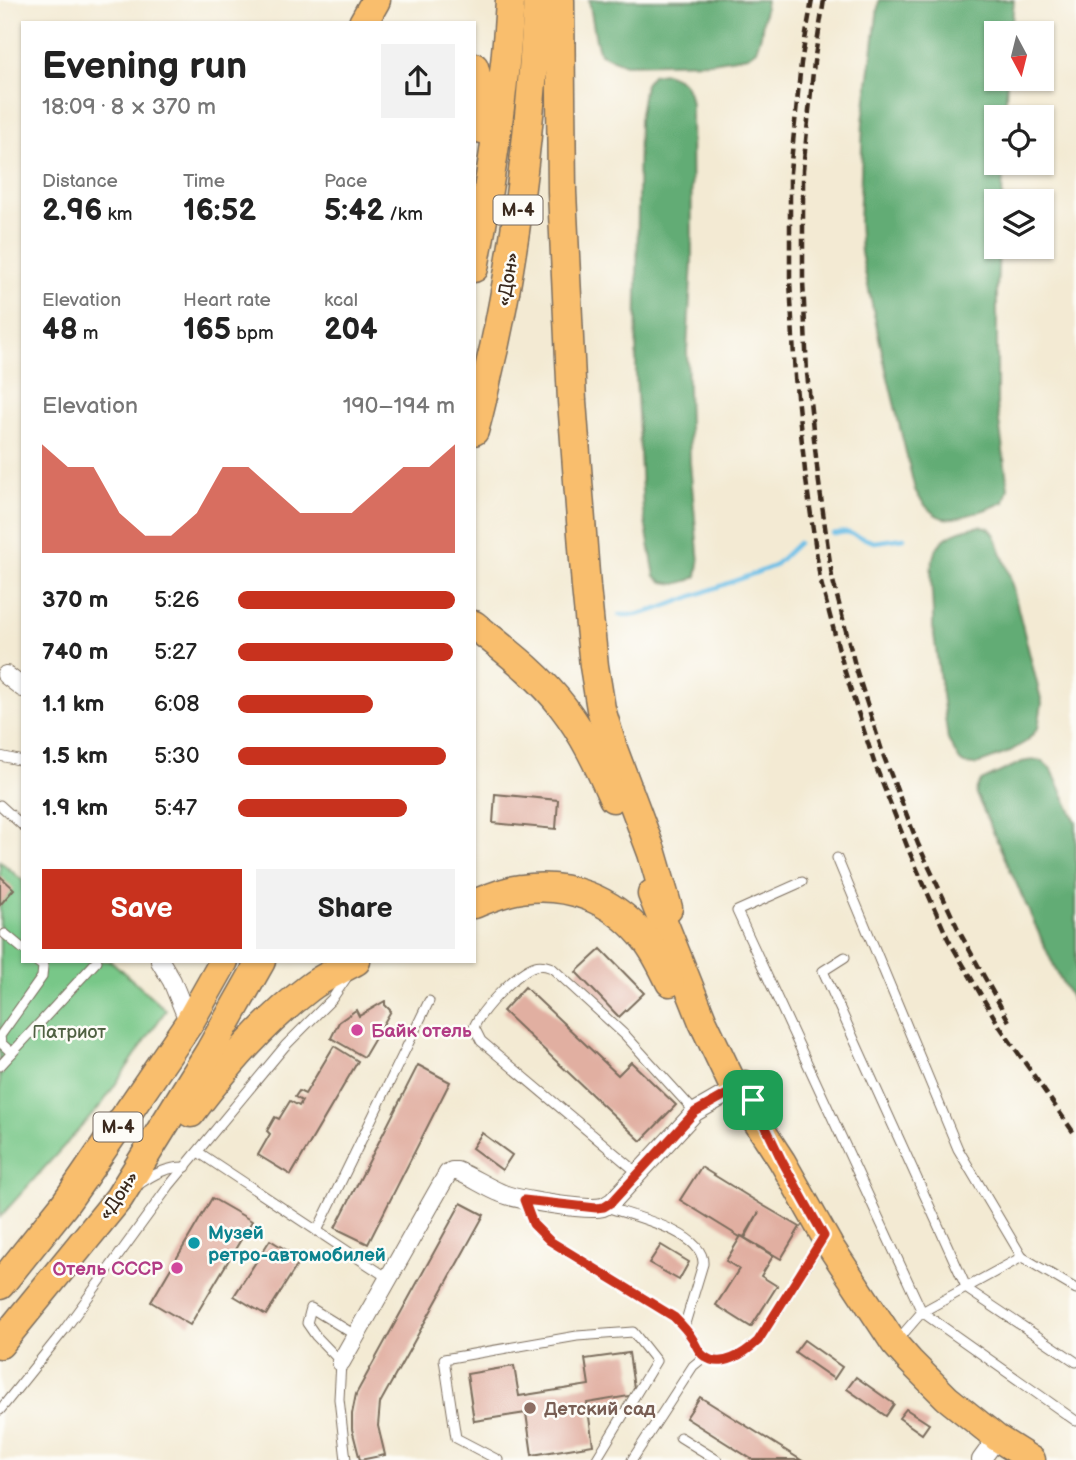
<!DOCTYPE html>
<meta charset="utf-8">
<style>
body{margin:0;font-family:"Balsamiq Sans",sans-serif;background:#f2f2f2;color:#222;height:100vh;display:flex;flex-direction:column;font-size:26px;white-space:nowrap}
*{box-sizing:border-box;margin:0}
p{font-size:23px;color:#767676}
.icon{flex:none;width:38px;height:38px;fill:none;stroke:currentColor;stroke-width:2;stroke-linecap:round;stroke-linejoin:round}
.map{position:relative;flex:1;overflow:hidden}
.panel{position:absolute;left:21px;top:21px;width:455px;height:942px;display:flex;flex-direction:column;background:#fff;border-radius:0px;box-shadow:0 2px 5px #0004}
.panel>*{flex:none}
.needle{width:46px;rotate:173deg}
.controls{position:absolute;left:984px;top:21px;display:grid;gap:14px}
.controls a{display:grid;place-items:center;width:70px;height:70px;border-radius:0px;background:#fff;box-shadow:0 2px 5px #0004;font-size:35px}
.pin{position:absolute;display:grid;place-items:center;width:60px;height:60px;color:#fff;margin:-30px;border-radius:14px;box-shadow:0 4px 10px #0006}
.round{display:grid;place-items:center;flex:none;width:74px;height:74px;border-radius:0px;background:#f2f2f2}
.summary{display:flex;align-items:center;justify-content:space-between;height:119px;padding:0 21px}
h1{font-size:38px;font-weight:700;line-height:52px}
.figures{display:grid;grid-template-columns:repeat(3,1fr);gap:10px;height:119px;padding:7px 21px}
.figures div{display:grid;align-content:center}
.figures b{font-size:30px;font-weight:700}
.figures small{font-size:19px;font-weight:400}
.figures p{font-size:19px}
.chart{height:196px;padding:14px 21px}
.chart p{display:flex;justify-content:space-between}
.chart svg{width:100%;height:126px;margin-top:7px;fill:#c8321e;opacity:.7}
.button{display:flex;gap:14px;margin-top:auto;padding:14px 21px}
.button a{flex:1;height:80px;border-radius:0px;background:#c8321e;color:#fff;font-size:28px;font-weight:700;line-height:80px;text-align:center}
.button a+a{background:#f2f2f2;color:#222}
ul{padding:0 21px;list-style:none;font-size:23px}
li{display:grid;grid-template-columns:112px 84px 1fr;align-items:center;height:52px}
li i{height:18px;border-radius:9px;background:#c8321e}
.map>svg:first-child{display:block}
.green{fill:#78c788;stroke:#5a7853;stroke-width:2}
.forest{fill:#62ac74;stroke:#4e6b49;stroke-width:2}
.lines{fill:none;stroke-linecap:round;stroke-linejoin:round}
.stream{stroke:#6abee6;stroke-width:4.5}
.building{fill:#e1afa1}
.service-casing{stroke:#7b6d5d;stroke-width:11}
.minor-casing{stroke:#7b6d5d;stroke-width:20}
.primary-casing{stroke:#7b6d5d;stroke-width:29}
.trunk-casing{stroke:#7b6d5d;stroke-width:31}
.service{stroke:#fff;stroke-width:9}
.minor{stroke:#fff;stroke-width:18}
.primary{stroke:#f9be6d;stroke-width:26}
.trunk{stroke:#f9be6d;stroke-width:28}
.rail{stroke:#3b2a1e;stroke-width:4.5;stroke-dasharray:10 5;stroke-linecap:butt}
.route-casing{stroke:#fff;stroke-width:14}
.route{stroke:#c8321e;stroke-width:9}
.hotel-dot{fill:#d1479c;stroke:#fdfcf7;stroke-width:2.5}
.culture-dot{fill:#0f9aa8;stroke:#fdfcf7;stroke-width:2.5}
.education-dot{fill:#8d6e63;stroke:#fdfcf7;stroke-width:2.5}
.labels{text-anchor:middle;stroke-width:5;stroke-linejoin:round;paint-order:stroke}
.shield{fill:#fdfcf7;stroke:#75695f;stroke-width:2}
.shield-label{font-size:18px;font-weight:bold;fill:#3b2a1e}
.street-label{font-size:19px;fill:#3b2a1e;stroke:#fdfcf7}
.hotel-label{font-size:19px;font-weight:bold;fill:#b23c85;stroke:#fdfcf7;text-anchor:start}
.park-label{font-size:19px;fill:#506143;stroke:#fdfcf7}
.culture-label{font-size:19px;font-weight:bold;fill:#0d838f;stroke:#fdfcf7;text-anchor:start}
.education-label{font-size:19px;font-weight:bold;fill:#785e54;stroke:#fdfcf7;text-anchor:start}
</style>
<div class="map">
<svg width="1076" height="1460" viewBox="0 0 1076 1460">
<rect width="100%" height="100%" fill="#fdfcf7"/>
<filter id="ink" filterUnits="userSpaceOnUse"><feTurbulence type="fractalNoise" baseFrequency=".0143" numOctaves="2"/><feDisplacementMap in="SourceGraphic" scale="14" xChannelSelector="R" yChannelSelector="G"/><feConvolveMatrix kernelMatrix="1 2 1 2 8 2 1 2 1" color-interpolation-filters="sRGB"/></filter>
<filter id="wash" filterUnits="userSpaceOnUse"><feTurbulence type="fractalNoise" baseFrequency=".00686" numOctaves="4" result="noise"/><feDisplacementMap in="SourceGraphic" scale="28" xChannelSelector="R" yChannelSelector="G"/><feGaussianBlur stdDeviation="1.57" result="paint"/><feColorMatrix in="noise" values="0 0 0 0 0 0 0 0 0 0 0 0 0 0 0 0 0 1.4 0 .05"/><feComposite in="paint" operator="in"/></filter>
<g filter="url(#wash)">
<rect width="100%" height="100%" fill="#f3ead3"/>
<path class="green" d="M0,861l23,20v80h88l55,49 -64,94 -102,113z"/>
<g class="forest">
<path d="M589,0h177l-5,35 -5,15 -8,6 -36,6 -87,2 -25,-10 -4,-14z"/>
<path d="M879,0h135l-3,33h-15v46h11l-2,38h-9v46h7l-1,38h-6v46h3l-2,42v117l11,82 -4,14c-13,6 -47,19 -61,16 -12,-3 -23,-18 -28,-28l-31,-129 -23,-108 -2,-30 4,-101z"/>
<path d="M665,73c19,6 24,13 26,32l1,156 -5,90 3,112 9,100 -2,13 -7,4 -14,4 -13,-2 -8,-6 -12,-65 -7,-136 3,-255 6,-36 7,-9z"/>
<path d="M982,526l7,2 6,7 15,42 32,126 -4,25 -11,13 -20,12 -32,12 -11,-1 -4,-3 -12,-21 -15,-113c2,-49 -20,-93 49,-101z"/>
<path d="M1033,760l9,1 10,9 24,52v185l-21,-38 -79,-175 1,-7 4,-6 41,-19z"/>
</g>
<g class="lines">
<g class="stream">
<path d="M833,534l13,-2 28,10 30,-4"/>
<path d="M619,615h17l22,-6 98,-36 18,-7 24,-23"/>
</g>
</g>
<g id="blocks">
<g class="building">
<path d="M495,794l63,6 -2,29 -63,-6z"/>
<path d="M0,876l14,13 -14,16z"/>
<path d="M601,949l43,44 -25,24 -43,-45z"/>
<path d="M525,987l93,88 13,-13 45,43 -35,36 -138,-130z"/>
<path d="M385,1001v4l6,6 -27,46 -33,-19 8,-16 17,-12 3,6z"/>
<path d="M334,1046l24,15 -67,114 -33,-20 12,-21 -3,-3 8,-14 4,2 11,-18 9,5 3,-5 -7,-4 4,-6 6,3z"/>
<path d="M418,1065l32,17 -82,162 -33,-16z"/>
<path d="M482,1133l30,22 -10,15 -30,-22z"/>
<path d="M701,1167l63,39 36,21 -19,32 -36,-21 14,-26 -15,25 -3,-1 -1,1 -60,-37z"/>
<path d="M212,1198l40,23 -62,104 -39,-23z"/>
<path d="M461,1203l23,12 -104,188 -2,23 7,29 -25,5 -8,-31v-15l4,-20z"/>
<path d="M741,1236l32,20 -12,20 16,10 -26,41 -35,-22 23,-36 -13,-8z"/>
<path d="M270,1240l31,19 -35,56 -32,-19z"/>
<path d="M661,1245l28,17 -10,18 -30,-17z"/>
<path d="M804,1340l38,27 -8,12 -39,-27z"/>
<path d="M629,1353l6,42 -48,8 6,42 -61,10 -6,-42 -52,8 -7,-47 47,-8 5,30 70,-11 -4,-26z"/>
<path d="M856,1377l38,27 -8,12 -39,-27z"/>
<path d="M700,1397l101,63h-48l-67,-42z"/>
<path d="M906,1409l23,15 -7,10 -23,-16z"/>
</g>
</g>
</g>
<g filter="url(#ink)">
<use href="#blocks" fill-opacity="0" stroke="#7b6d5d" stroke-width="2"/>
<g class="lines">
<defs>
<g id="service">
<path d="M0,756l23,5"/>
<path d="M0,805l23,21"/>
<path d="M837,858l121,291 64,108 -100,55 -26,30"/>
<path d="M802,882l-65,29 185,401 154,109"/>
<path d="M5,934l18,15"/>
<path d="M845,957l-22,14 144,318 109,73"/>
<path d="M12,1053l-11,-10 -1,-7 42,-59 1,-11 -7,-5"/>
<path d="M0,1066l97,-105"/>
<path d="M198,1152l190,126"/>
<path d="M638,1173l-157,-132 -7,-14c7,-17 44,-56 61,-61 6,-2 12,0 17,2l74,68 69,76"/>
<path d="M138,1185c16,-11 28,-18 48,-18"/>
<path d="M524,1200l9,24 17,17 124,76c7,7 13,13 18,21 4,6 6,14 12,18 17,14 41,-3 54,-15l64,-100"/>
<path d="M606,1207c24,8 99,25 97,57l-19,63"/>
<path d="M317,1231l112,-230"/>
<path d="M1022,1257l54,32"/>
<path d="M311,1308l44,27 -14,27 -25,-26 -9,-13z"/>
<path d="M341,1362l-2,37 7,61"/>
<path d="M0,1410l65,-81 104,-143 116,-140 47,-47 17,-25"/>
<path d="M680,1437l37,23"/>
<path d="M498,1460l-42,-22 -12,-79 133,-23 56,-4 23,29 -60,99"/>
<path d="M632,1460l61,-94 11,-9"/>
</g>
<g id="minor">
<path d="M6,675l17,13"/>
<path d="M160,961l12,20 17,42"/>
<path d="M341,1362l107,-189 4,-2h5c15,6 29,16 44,22 15,7 87,18 102,14 3,-1 6,-4 9,-5l83,-90 40,-23"/>
<path d="M981,1460l16,-22"/>
</g>
<path id="primary" d="M745,1084l-10,5 47,72 48,85 64,97 16,18 37,37 50,40 35,22"/>
<g id="trunk">
<path d="M560,0l2,192 10,209 14,186 8,79 7,43 12,40 39,104 16,55"/>
<path d="M363,23l13,-23"/>
<path d="M474,67l10,39 -2,23"/>
<path d="M474,268c17,-88 31,-178 36,-268"/>
<path d="M474,431c8,-27 13,-55 20,-83 25,-115 37,-231 44,-348"/>
<path d="M474,625c31,25 65,50 89,82 21,27 36,59 50,91"/>
<path d="M652,894l51,128 32,67"/>
<path d="M474,904c15,-6 31,-13 47,-15 47,-7 90,10 121,46 12,13 20,31 28,47"/>
<path d="M191,1113c35,-46 72,-90 118,-125 14,-11 31,-18 47,-27"/>
<path d="M0,1285l64,-80 19,-27 106,-155 35,-62"/>
<path d="M0,1344l119,-146 91,-147 51,-90"/>
</g>
</defs>
<use href="#service" class="service-casing"/>
<use href="#minor" class="minor-casing"/>
<use href="#primary" class="primary-casing"/>
<use href="#trunk" class="trunk-casing"/>
<use href="#service" class="service"/>
<use href="#minor" class="minor"/>
<use href="#primary" class="primary"/>
<use href="#trunk" class="trunk"/>
<g class="rail">
<path d="M812,0l-11,63 -11,109v109l5,96 11,103 14,99 25,93 29,90 35,89 39,88 52,88 76,109"/>
<path d="M824,0l-10,62 -11,108v110l4,93 11,103 14,101 24,92 28,88 34,87 42,89 51,92"/>
</g>
</g>
</g>
<g class="lines" filter="url(#ink)">
<defs>
<path id="route" d="M745,1084l37,77 42,75 -66,105c-13,12 -37,29 -54,15 -6,-4 -8,-12 -12,-18 -5,-8 -11,-14 -18,-21l-124,-76 -17,-17 -9,-24 72,8 8,-1 8,-5 83,-90z"/>
</defs>
<use href="#route" class="route-casing"/>
<use href="#route" class="route"/>
</g>
<g class="hotel-dot">
<circle cx="357" cy="1030" r="7"/>
<circle cx="177" cy="1268" r="7"/>
</g>
<circle class="culture-dot" cx="194" cy="1243" r="7"/>
<circle class="education-dot" cx="530" cy="1408" r="7"/>
<g class="labels">
<g class="shield">
<rect x="493.5" y="195.5" width="49" height="29" rx="5"/>
<rect x="93.5" y="1112.5" width="49" height="29" rx="5"/>
</g>
<g class="shield-label">
<text x="518" y="216">М-4</text>
<text x="118" y="1133">М-4</text>
</g>
<g class="street-label">
<text transform="translate(507 279) rotate(-80)" y="7">«Дон»</text>
<text transform="translate(118 1195) rotate(-55)" y="7">«Дон»</text>
</g>
<g class="hotel-label">
<text x="371" y="1037">Байк отель</text>
<text x="163" y="1275" text-anchor="end">Отель СССР</text>
</g>
<g class="park-label">
<text x="69" y="1038">Патриот</text>
</g>
<g class="culture-label">
<text x="208" y="1239">Музей<tspan x="208" dy="22">ретро-автомобилей</tspan></text>
</g>
<g class="education-label">
<text x="544" y="1415">Детский сад</text>
</g>
</g>
</svg>
<div class="controls">
<a><svg class="needle" viewBox="-14 -14 28 28"><path d="M0-13l5 13h-10z" fill="#e53935"/><path d="M0 13l5-13h-10z" fill="#767676"/></svg></a>
<a><svg class="icon" aria-label="locate" viewBox="0 0 24 24"><circle cx="12" cy="12" r="6"/><path d="M12 2v4M12 18v4M2 12h4M18 12h4"/></svg></a>
<a><svg class="icon" aria-label="layers" viewBox="0 0 24 24"><path d="M12 4l9 5-9 5-9-5zM3 14l9 5 9-5"/></svg></a>
</div>
<div class="pin" style="left:753px;top:1100px;background:#1e9e55"><svg class="icon" aria-label="arrive" viewBox="0 0 24 24"><path d="M6 21V4h12l-3 4 3 4H6"/></svg></div>
<section class="panel">
<div class="summary"><div><h1>Evening run</h1><p>18:09 · 8 × 370 m</p></div><a class="round"><svg class="icon" aria-label="share" viewBox="0 0 24 24"><path d="M12 15V3M7 8l5-5 5 5M5 13v7h14v-7"/></svg></a></div>
<div class="figures">
<div><p>Distance</p><b>2.96<small> km</small></b></div>
<div><p>Time</p><b>16:52</b></div>
<div><p>Pace</p><b>5:42<small> /km</small></b></div>
</div>
<div class="figures">
<div><p>Elevation</p><b>48<small> m</small></b></div>
<div><p>Heart rate</p><b>165<small> bpm</small></b></div>
<div><p>kcal</p><b>204</b></div>
</div>
<div class="chart"><p><span>Elevation</span>190–194 m</p>
<svg viewBox="0 0 160 44" preserveAspectRatio="none"><path d="M0 44V6L10 14L20 14L30 30L40 38L50 38L60 30L70 14L80 14L90 22L100 30L110 30L120 30L130 22L140 14L150 14L160 6V44z"/></svg>
</div>
<ul>
<li><b>370 m</b>5:26<i style="width:100%"></i></li>
<li><b>740 m</b>5:27<i style="width:99%"></i></li>
<li><b>1.1 km</b>6:08<i style="width:62%"></i></li>
<li><b>1.5 km</b>5:30<i style="width:96%"></i></li>
<li><b>1.9 km</b>5:47<i style="width:78%"></i></li>
</ul>
<div class="button"><a>Save</a><a>Share</a></div>
</section>
</div>
